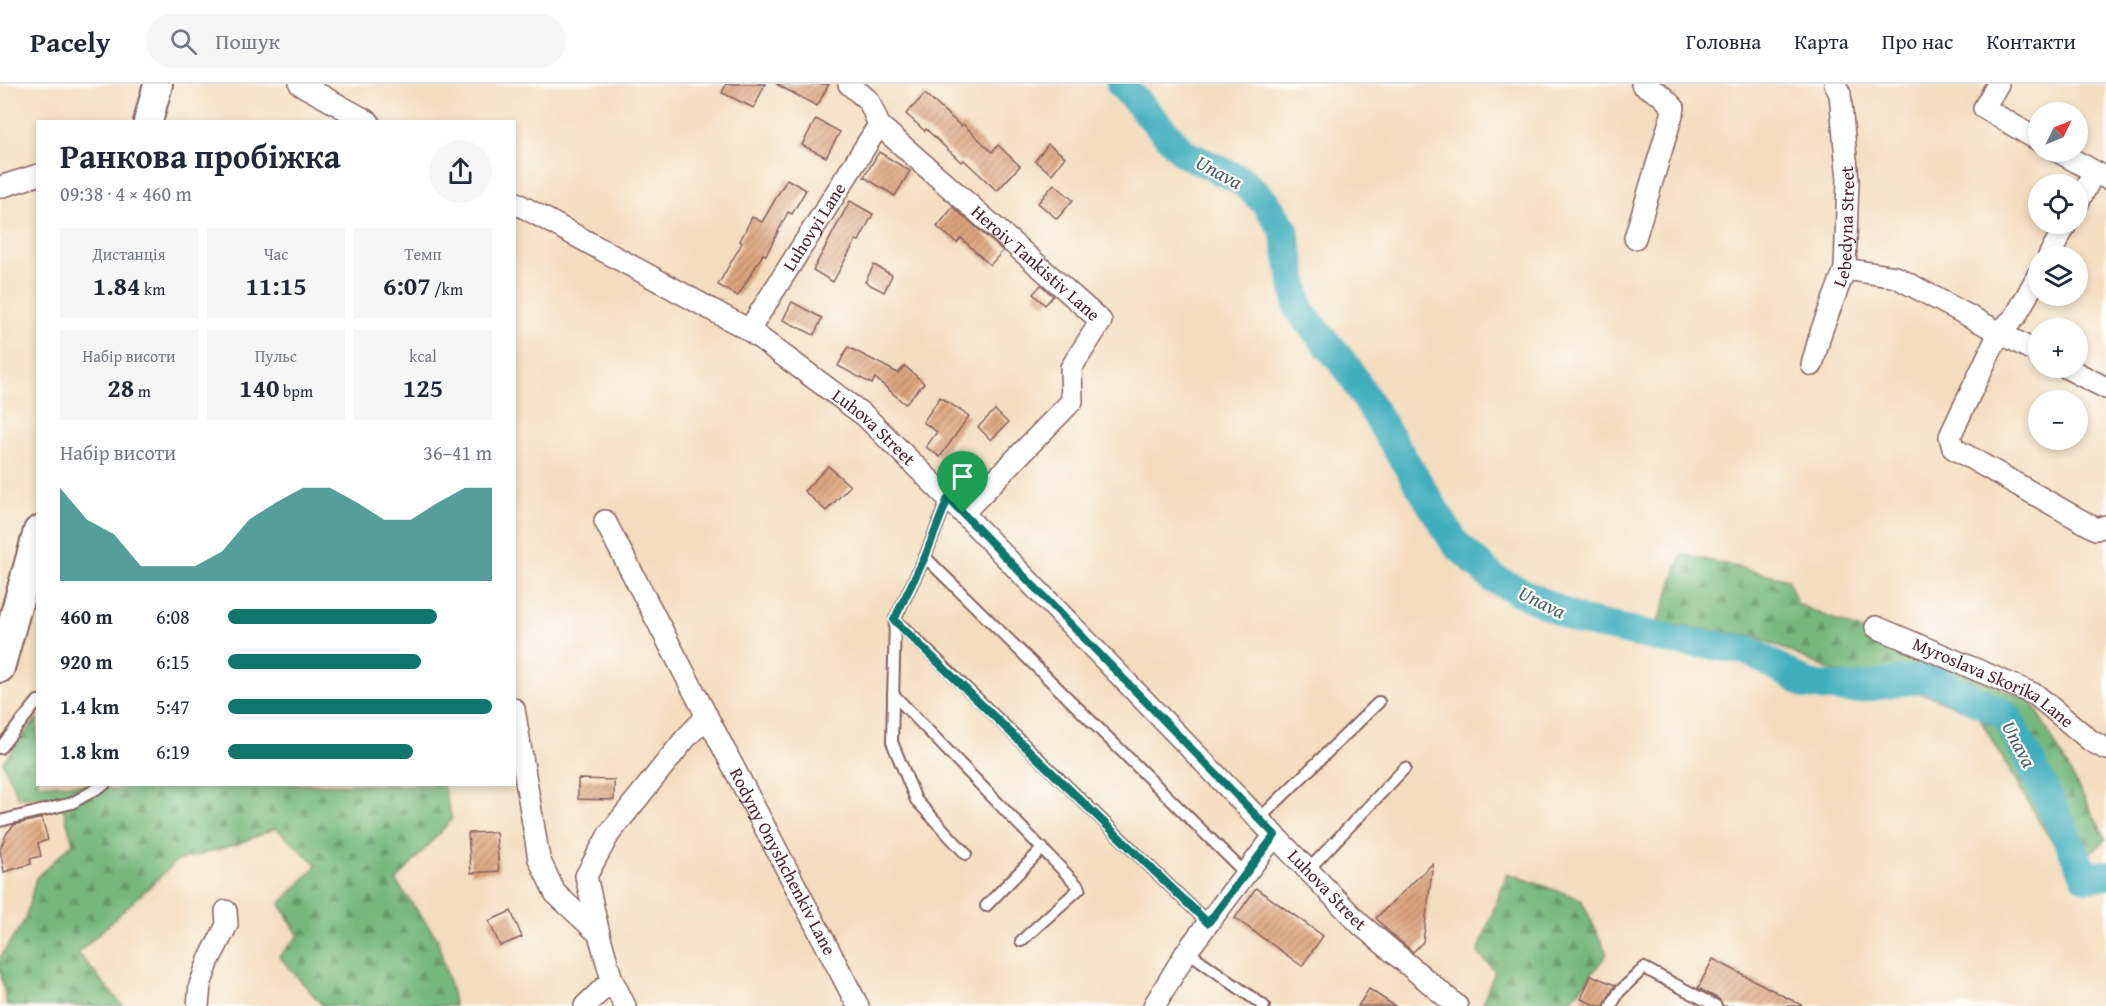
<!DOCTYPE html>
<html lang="uk">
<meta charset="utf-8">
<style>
body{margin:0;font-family:"Gentium Book Plus",serif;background:#f6f6f7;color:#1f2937;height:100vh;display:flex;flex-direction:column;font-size:22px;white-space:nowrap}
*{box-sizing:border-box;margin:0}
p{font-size:20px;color:#747a83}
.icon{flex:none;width:33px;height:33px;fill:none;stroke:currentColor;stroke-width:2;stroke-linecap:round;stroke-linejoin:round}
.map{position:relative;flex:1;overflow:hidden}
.drawer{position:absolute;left:36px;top:36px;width:480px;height:666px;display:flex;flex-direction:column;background:#fff;border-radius:0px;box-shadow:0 3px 9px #0003}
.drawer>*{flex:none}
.needle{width:39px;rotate:47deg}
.controls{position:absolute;left:2028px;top:18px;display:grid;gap:12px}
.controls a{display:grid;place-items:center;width:60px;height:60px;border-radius:50%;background:#fff;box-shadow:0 3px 9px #0003;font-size:30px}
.pin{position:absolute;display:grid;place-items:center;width:51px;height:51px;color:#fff;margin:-62px -26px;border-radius:50% 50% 50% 0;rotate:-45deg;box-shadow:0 0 6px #0007}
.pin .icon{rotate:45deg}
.round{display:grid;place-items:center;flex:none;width:63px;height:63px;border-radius:32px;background:#f6f6f7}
.summary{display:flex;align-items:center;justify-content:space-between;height:102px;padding:0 24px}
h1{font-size:33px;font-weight:700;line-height:45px}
.metrics{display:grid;grid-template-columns:repeat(3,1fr);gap:9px;height:102px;padding:6px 24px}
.metrics div{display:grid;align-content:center;border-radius:0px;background:#f6f6f7;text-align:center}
.metrics b{font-size:26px;font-weight:700}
.metrics small{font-size:16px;font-weight:400}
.metrics p{font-size:16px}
.chart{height:168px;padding:12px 24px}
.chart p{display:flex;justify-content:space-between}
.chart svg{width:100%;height:108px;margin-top:6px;fill:#0f766e;opacity:.7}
ul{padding:0 24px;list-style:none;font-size:20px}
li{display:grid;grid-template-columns:96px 72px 1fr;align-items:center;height:45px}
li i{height:15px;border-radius:8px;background:#0f766e}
header{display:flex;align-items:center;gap:36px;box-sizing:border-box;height:84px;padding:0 30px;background:#fff;border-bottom:2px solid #e0e1e3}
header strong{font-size:28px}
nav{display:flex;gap:33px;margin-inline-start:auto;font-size:21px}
.search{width:420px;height:54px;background:#f6f6f7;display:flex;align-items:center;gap:15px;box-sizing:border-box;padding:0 21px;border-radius:33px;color:#747a83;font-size:22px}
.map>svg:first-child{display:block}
.forest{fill:url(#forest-firs);stroke:#606c53;stroke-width:1.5}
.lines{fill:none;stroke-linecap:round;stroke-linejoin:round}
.river{stroke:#40aebd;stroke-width:30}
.building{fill:url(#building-hatch)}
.lane-casing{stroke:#86625f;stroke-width:14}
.street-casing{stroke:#86625f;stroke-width:24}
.secondary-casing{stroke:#86625f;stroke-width:32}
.lane{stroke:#fff;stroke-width:10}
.street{stroke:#fff;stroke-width:21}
.secondary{stroke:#fff;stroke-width:28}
.route-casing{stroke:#fff;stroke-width:12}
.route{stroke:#0f766e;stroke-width:8}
.labels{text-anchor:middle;stroke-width:4.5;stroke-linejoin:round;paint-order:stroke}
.street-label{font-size:18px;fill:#4a1f2b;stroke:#fdfcf7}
.water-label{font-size:20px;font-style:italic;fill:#465f6d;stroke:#fdfcf7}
</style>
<header>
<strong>Pacely</strong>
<div class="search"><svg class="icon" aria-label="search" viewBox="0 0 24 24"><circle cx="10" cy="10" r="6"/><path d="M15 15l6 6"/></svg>Пошук</div>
<nav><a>Головна</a><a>Карта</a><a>Про нас</a><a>Контакти</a></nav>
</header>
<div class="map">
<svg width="2106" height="922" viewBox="0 0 2106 922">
<defs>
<pattern id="forest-firs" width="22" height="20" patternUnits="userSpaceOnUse" patternTransform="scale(1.5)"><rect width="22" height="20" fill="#76b87b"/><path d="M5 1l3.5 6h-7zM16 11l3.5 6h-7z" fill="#639565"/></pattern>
<pattern id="building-hatch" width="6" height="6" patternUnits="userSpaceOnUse" patternTransform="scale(1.5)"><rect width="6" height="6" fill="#dda57f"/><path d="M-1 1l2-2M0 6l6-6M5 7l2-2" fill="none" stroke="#b58668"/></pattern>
</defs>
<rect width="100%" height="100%" fill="#fdfcf7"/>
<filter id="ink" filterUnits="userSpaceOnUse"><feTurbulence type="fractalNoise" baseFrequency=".0167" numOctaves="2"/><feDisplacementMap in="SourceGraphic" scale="12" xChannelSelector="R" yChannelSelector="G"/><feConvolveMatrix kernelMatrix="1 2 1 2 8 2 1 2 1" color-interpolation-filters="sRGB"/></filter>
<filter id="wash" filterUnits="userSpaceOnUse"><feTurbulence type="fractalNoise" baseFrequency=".008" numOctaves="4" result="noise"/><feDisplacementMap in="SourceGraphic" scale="24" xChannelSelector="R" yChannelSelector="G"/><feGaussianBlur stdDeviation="1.35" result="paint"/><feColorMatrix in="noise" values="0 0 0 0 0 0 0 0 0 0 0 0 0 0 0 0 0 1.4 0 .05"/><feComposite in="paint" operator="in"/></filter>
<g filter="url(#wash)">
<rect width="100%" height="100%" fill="#f4ddbf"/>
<g class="forest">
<path d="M1682,470l106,25 9,25 235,97 74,138 -34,30 -27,-38 -66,-114 -49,-21 -100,-26 -75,-34 -97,-13z"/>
<path d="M37,634l1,66 63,1 12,5 39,-6 291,1 9,34 -56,62 41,57 16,59 1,9h-131l-44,-50 20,-20 -19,-32 37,-39 -41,-37 -38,16 -61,17 -99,92 45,53h-116l-7,-37v-12l25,-37 11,-42 37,-35 -13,-46 -42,1 -15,-36z"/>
<path d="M1507,789l74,26 26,55 -40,52h-76l-8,-5 12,-30 -17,-18z"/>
</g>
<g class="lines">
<path class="river" d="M1121,0l64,70 56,26 25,23 18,27 15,80 49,59 107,174 39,36 84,41 94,20 76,10 60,35 46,4 76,-12 76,38 33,64 47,98 20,-2"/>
</g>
<g id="blocks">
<g class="building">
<path d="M726,0h39l-11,24 -32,-15z"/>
<path d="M776,0h53l-12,22z"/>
<path d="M925,10l36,32 2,-2 29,28 6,-7 22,21 -23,25 -33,-31 -3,2 -35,-33 -1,2 -19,-17z"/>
<path d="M816,35l24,13 -14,25 -24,-12z"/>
<path d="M1048,60l17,13 -13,17 -17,-13z"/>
<path d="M879,68l31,19 -15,25 -31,-19z"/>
<path d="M787,95l19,11 -14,24 -4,-2 -22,43 -3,-1 -25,42 -20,-11 24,-42 -2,-2 12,-24 10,5z"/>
<path d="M1054,100l19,16 -16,19 -19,-16z"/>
<path d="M850,117l23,13 -14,27 -3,-1 -23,42 -20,-12z"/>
<path d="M953,123l50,44 -13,14 -29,-27 -4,5 -20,-16z"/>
<path d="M874,181l18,10 -8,17 -19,-10z"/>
<path d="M1041,201l12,11 -8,9 -12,-11z"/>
<path d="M792,218l30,16 -8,17 -31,-15z"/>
<path d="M848,263l50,26 7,-7 19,17 -19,21 -30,-26 -3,6 -34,-18z"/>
<path d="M940,313l29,19 -29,41 -14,-10 11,-15 -14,-10z"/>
<path d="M995,326l13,13 -17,17 -13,-13z"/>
<path d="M828,382l22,20 -24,25 -22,-20z"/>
<path d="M578,695l36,1v20l-36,-1z"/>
<path d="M42,734l6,22 -10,3 3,13 -11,3 1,5 -27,8 -4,-23 7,-16 7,-8z"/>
<path d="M496,748l3,39 -28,2 -3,-40z"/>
<path d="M1433,779l-10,79 -10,10 -26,-22 -11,-12z"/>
<path d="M1256,804l67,48 -21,30 -67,-48z"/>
<path d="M511,827l11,26 -22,9 -11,-25z"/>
<path d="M1713,875l90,47h-80l-4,-7 -21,-11z"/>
<path d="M1591,891l24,10 -11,21h-6l-17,-7z"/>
<path d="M1369,905l26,17h-37z"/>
</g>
</g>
</g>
<g filter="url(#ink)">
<use href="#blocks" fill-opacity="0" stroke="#86625f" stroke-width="1.5"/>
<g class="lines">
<defs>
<g id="lane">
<path d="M948,414l-23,59 -30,62 -3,123 24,58 50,54"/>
<path d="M925,473l321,317"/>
<path d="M895,535l313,304"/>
<path d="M893,610l187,194 -59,53"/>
<path d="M0,664l38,-47"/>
<path d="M1259,735l120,-117"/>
<path d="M0,737l72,-18 33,-19"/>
<path d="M1308,786l97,-102"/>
<path d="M986,822l57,-58"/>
<path d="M1187,867l77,55"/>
<path d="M1611,922l8,-14 25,-24 72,38"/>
</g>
<g id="street">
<path d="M300,0l69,38"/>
<path id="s1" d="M849,0l20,17 10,24 222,196 -30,47 1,33 -109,112"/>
<path d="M1998,0l-14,24 54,32"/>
<path d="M2059,68l47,26"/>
<path d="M0,103l38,-12"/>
<path id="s2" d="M514,118l235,128 116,86 98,97 397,411 97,82"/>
<path d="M2078,119l16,-31"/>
<path d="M1635,154l39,-130 -13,-13 -19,-11"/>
<path d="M2049,172l17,-32"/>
<path d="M1845,185l51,8 142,76"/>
<path d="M2038,191l-22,41 -17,17 -49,103 3,12 143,81 10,-3"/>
<path id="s3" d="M749,246l130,-205"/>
<path id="s4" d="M1812,281l9,-33 24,-63 3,-89 -8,-86 -5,-10"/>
<path d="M2067,284l39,20"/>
<path id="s5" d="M605,437l253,485"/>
<path id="s6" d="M1876,543l160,68 55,46 15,8"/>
<path d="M514,625l25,150 16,34 44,41 13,46 13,26"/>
<path d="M599,850l-13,-58 23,-42 76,-95 22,-23"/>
<path d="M198,922l2,-21 9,-25 18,-35 -1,-14"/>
<path d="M585,922l27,-26"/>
<path d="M1154,922l33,-55 88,-116"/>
</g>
<g id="secondary">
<path d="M148,38l10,-38"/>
<path d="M0,584l38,-137"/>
</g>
</defs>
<use href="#lane" class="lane-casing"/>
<use href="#street" class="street-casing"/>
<use href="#secondary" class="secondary-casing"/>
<use href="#lane" class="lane"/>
<use href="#street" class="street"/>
<use href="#secondary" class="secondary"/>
</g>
</g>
<g class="lines" filter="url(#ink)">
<defs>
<path id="route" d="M948,414l327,337 -67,88 -314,-303 31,-63z"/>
</defs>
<use href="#route" class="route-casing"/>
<use href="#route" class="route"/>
</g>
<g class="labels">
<g class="street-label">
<text dy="6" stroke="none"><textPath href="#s4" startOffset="144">Lebedyna Street</textPath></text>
<text dy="6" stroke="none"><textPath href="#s3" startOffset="122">Luhovyi Lane</textPath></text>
<text dy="6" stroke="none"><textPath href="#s1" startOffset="261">Heroiv Tankistiv Lane</textPath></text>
<text dy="6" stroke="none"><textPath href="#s2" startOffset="426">Luhova Street</textPath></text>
<text dy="6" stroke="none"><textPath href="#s6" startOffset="130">Myroslava Skorika Lane</textPath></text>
<text dy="6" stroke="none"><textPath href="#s5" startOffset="384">Rodyny Onyshchenkiv Lane</textPath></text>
<text dy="6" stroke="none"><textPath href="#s2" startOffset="1074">Luhova Street</textPath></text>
</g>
<g class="water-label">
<text transform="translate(1219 88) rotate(28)" y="7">Unava</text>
<text transform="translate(1542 518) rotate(26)" y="7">Unava</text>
<text transform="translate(2019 660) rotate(62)" y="7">Unava</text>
</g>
</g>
</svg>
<div class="controls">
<a><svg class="needle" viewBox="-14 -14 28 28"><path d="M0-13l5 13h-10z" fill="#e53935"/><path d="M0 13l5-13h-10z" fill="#747a83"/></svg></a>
<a><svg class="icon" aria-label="locate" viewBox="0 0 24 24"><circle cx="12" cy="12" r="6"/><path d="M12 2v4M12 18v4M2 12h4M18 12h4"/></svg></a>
<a><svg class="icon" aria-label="layers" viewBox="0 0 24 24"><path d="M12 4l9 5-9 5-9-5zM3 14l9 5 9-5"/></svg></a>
<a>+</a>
<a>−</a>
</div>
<div class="pin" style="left:963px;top:429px;background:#1e9e55"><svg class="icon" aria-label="arrive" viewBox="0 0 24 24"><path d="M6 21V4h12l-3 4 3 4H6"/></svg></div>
<section class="drawer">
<div class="summary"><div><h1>Ранкова пробіжка</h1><p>09:38 · 4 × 460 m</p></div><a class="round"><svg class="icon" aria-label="share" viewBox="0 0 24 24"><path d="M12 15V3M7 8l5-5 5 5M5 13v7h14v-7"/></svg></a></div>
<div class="metrics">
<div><p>Дистанція</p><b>1.84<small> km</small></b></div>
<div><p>Час</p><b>11:15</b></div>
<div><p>Темп</p><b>6:07<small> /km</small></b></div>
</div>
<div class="metrics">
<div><p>Набір висоти</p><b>28<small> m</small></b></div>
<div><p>Пульс</p><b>140<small> bpm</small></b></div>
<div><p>kcal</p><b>125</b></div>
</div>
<div class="chart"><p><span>Набір висоти</span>36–41 m</p>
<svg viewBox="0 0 160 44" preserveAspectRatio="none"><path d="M0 44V6L10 19L20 25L30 38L40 38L50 38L60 32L70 19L80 12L90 6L100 6L110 12L120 19L130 19L140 12L150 6L160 6V44z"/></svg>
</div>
<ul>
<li><b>460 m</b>6:08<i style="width:79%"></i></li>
<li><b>920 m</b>6:15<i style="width:73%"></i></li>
<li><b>1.4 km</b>5:47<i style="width:100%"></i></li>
<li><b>1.8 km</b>6:19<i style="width:70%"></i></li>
</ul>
</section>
</div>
